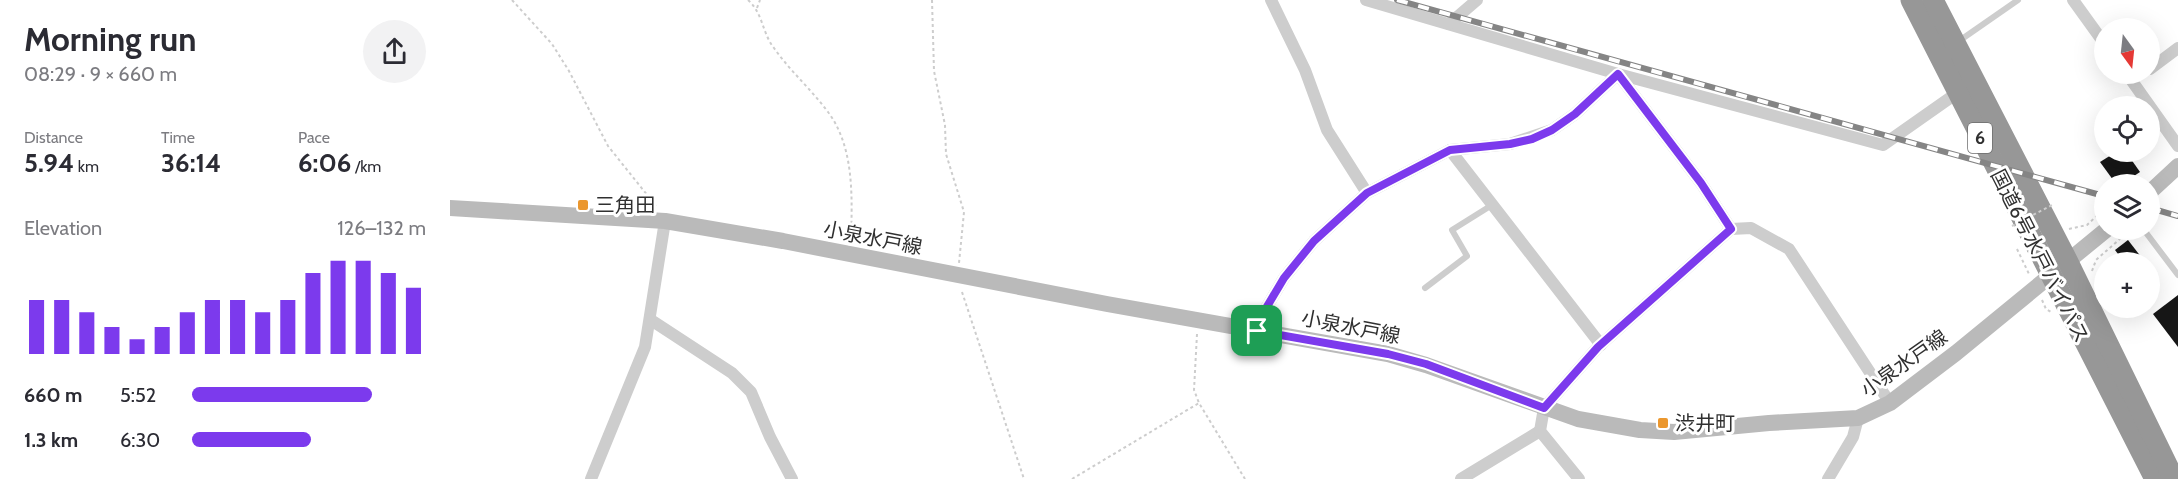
<!DOCTYPE html>
<meta charset="utf-8">
<style>
body{margin:0;font-family:Cabin,"Noto Sans JP",sans-serif;background:#f2f2f3;color:#2b2b33;height:100vh;display:flex;flex-direction:column;font-size:22px;white-space:nowrap}
*{box-sizing:border-box;margin:0}
p{font-size:20px;color:#7c7c81}
.icon{flex:none;width:33px;height:33px;fill:none;stroke:currentColor;stroke-width:2;stroke-linecap:round;stroke-linejoin:round}
.map{position:relative;flex:1;overflow:hidden}
.drawer{display:flex;flex-direction:column;background:#fff;width:450px}
.drawer>*{flex:none}
.needle{width:39px;rotate:165deg}
.buttons{position:absolute;left:1644px;top:18px;display:grid;gap:12px}
.buttons a{display:grid;place-items:center;width:66px;height:66px;border-radius:50%;background:#fff;box-shadow:0 6px 24px #0002;font-size:30px}
.pin{position:absolute;display:grid;place-items:center;width:51px;height:51px;color:#fff;margin:-26px;border-radius:12px;box-shadow:0 3px 9px #0006}
.round{display:grid;place-items:center;flex:none;width:63px;height:63px;border-radius:32px;background:#f2f2f3}
.head{display:flex;align-items:center;justify-content:space-between;height:102px;padding:0 24px}
h1{font-size:33px;font-weight:800;line-height:45px}
.figures{display:grid;grid-template-columns:repeat(3,1fr);gap:9px;height:102px;padding:6px 24px}
.figures div{display:grid;align-content:center}
.figures b{font-size:26px;font-weight:800}
.figures small{font-size:16px;font-weight:400}
.figures p{font-size:16px}
.chart{height:168px;padding:12px 24px}
.chart p{display:flex;justify-content:space-between}
.chart svg{width:100%;height:108px;margin-top:6px;stroke:#7c3aed;stroke-width:6}
ul{padding:0 24px;list-style:none;font-size:20px}
li{display:grid;grid-template-columns:96px 72px 1fr;align-items:center;height:45px}
li i{height:15px;border-radius:8px;background:#7c3aed}
main{display:flex;flex:1;min-height:0}
.map>svg:first-child{display:block}
.building{fill:#171717}
.lines{fill:none;stroke-linecap:round;stroke-linejoin:round}
.path{stroke:#cdcdcd;stroke-width:2;stroke-dasharray:3 3;stroke-linecap:butt}
.lane{stroke:#cdcdcd;stroke-width:6}
.street{stroke:#cdcdcd;stroke-width:12}
.secondary{stroke:#bababa;stroke-width:16}
.highway{stroke:#979797;stroke-width:21}
.rail-casing{stroke:#858585;stroke-width:6}
.rail{stroke:#fff;stroke-width:4;stroke-dasharray:11;stroke-linecap:butt}
.path-bridge{stroke:#cdcdcd;stroke-width:2;stroke-dasharray:3 3;stroke-linecap:butt}
.route-casing{stroke:#fff;stroke-width:12}
.route{stroke:#7c3aed;stroke-width:8}
.poi-dot{fill:#eb972e;stroke:#fff;stroke-width:2}
.labels{text-anchor:middle;stroke-width:6;stroke-linejoin:round;paint-order:stroke}
.shield{fill:#fff;stroke:#6e6e6e;stroke-width:1.5}
.shield-label{font-size:18px;font-weight:bold;fill:#303030}
.poi-label{font-size:20px;fill:#303030;stroke:#fff;text-anchor:start}
.street-label{font-size:20px;fill:#303030;stroke:#fff}
</style>
<main>
<section class="drawer">
<div class="head"><div><h1>Morning run</h1><p>08:29 · 9 × 660 m</p></div><a class="round"><svg class="icon" aria-label="share" viewBox="0 0 24 24"><path d="M12 15V3M7 8l5-5 5 5M5 13v7h14v-7"/></svg></a></div>
<div class="figures">
<div><p>Distance</p><b>5.94<small> km</small></b></div>
<div><p>Time</p><b>36:14</b></div>
<div><p>Pace</p><b>6:06<small> /km</small></b></div>
</div>
<div class="chart"><p><span>Elevation</span>126–132 m</p>
<svg viewBox="0 0 160 44" preserveAspectRatio="none"><path d="M5 44V22M15 44V22M25 44V27M35 44V33M45 44V38M55 44V33M65 44V27M75 44V22M85 44V22M95 44V27M105 44V22M115 44V11M125 44V6M135 44V6M145 44V11M155 44V17"/></svg>
</div>
<ul>
<li><b>660 m</b>5:52<i style="width:77%"></i></li>
<li><b>1.3 km</b>6:30<i style="width:51%"></i></li>
</ul>
</section>
<div class="map">
<svg width="1728" height="479" viewBox="0 0 1728 479">
<rect width="100%" height="100%" fill="#fff"/>
<g class="building">
<path d="M1666,152h10l14,20 -18,12h-6l-16,-22z"/>
<path d="M1678,240l17,22h-21l-9,-12z"/>
<path d="M1728,295v52l-25,-33z"/>
</g>
<g class="lines">
<g class="path">
<path d="M62,0l40,44 17,27 39,75 48,60"/>
<path d="M298,0c15,13 14,33 26,48 16,23 37,41 54,64 27,36 24,87 23,129"/>
<path d="M482,0l2,71 11,54 1,29 18,58 -5,51"/>
<path d="M307,8l3,-8"/>
<path d="M1700,212l6,-7"/>
<path d="M1619,229l18,-4 17,-16"/>
<path d="M1567,249l12,25"/>
<path d="M1642,271l4,-11 34,-30"/>
<path d="M512,292l62,187"/>
<path d="M1592,300l4,9 5,3"/>
<path d="M747,334l-3,56 5,13 46,76"/>
<path d="M622,479l127,-76"/>
</g>
<g class="lane">
<path d="M1509,41l59,-41"/>
<path d="M1694,230l34,45"/>
<path d="M975,288l42,-32 -15,-26 40,-25"/>
</g>
<g class="street">
<path d="M821,0l34,70 22,60 40,63"/>
<path d="M916,0l252,74 265,71 74,-52"/>
<path d="M1623,0l31,43"/>
<path d="M999,24l28,-24"/>
<path d="M1700,69l28,-21"/>
<path d="M1677,74l51,72"/>
<path d="M1000,150l151,195"/>
<path d="M201,320l81,53 19,19 19,45 22,42"/>
<path d="M807,331l5,-16 22,-37 30,-37 53,-48 83,-43 60,-6 42,-14 23,-16 43,-40 83,109 30,46"/>
<path d="M141,479l54,-132 20,-126"/>
<path d="M1011,479l79,-48"/>
<path d="M1129,479l-39,-48 4,-23 54,-61 133,-118 20,-1 38,21 101,154"/>
<path d="M1378,479l25,-42 5,-19"/>
</g>
<g class="secondary">
<path d="M1700,192l28,-26"/>
<path d="M0,208l215,13 118,20 324,63 281,50 38,11 152,54 62,11 34,2 95,-9 89,-5 32,-15 66,-50 150,-123"/>
</g>
<g class="highway">
<path d="M1461,0l244,479"/>
<path d="M1483,0l135,262 106,217"/>
</g>
<defs>
<g id="rail">
<path d="M947,0l707,196"/>
<path d="M1700,208l28,8"/>
</g>
</defs>
<use href="#rail" class="rail-casing"/>
<use href="#rail" class="rail"/>
<path class="path-bridge" d="M1562,226l42,-22"/>
</g>
<g class="lines">
<defs>
<path id="route" d="M1168,74l83,109 30,46 -133,118 -54,61 -118,-44 -38,-10 -131,-23 5,-16 22,-37 30,-37 53,-48 83,-43 60,-6 22,-5 20,-9 23,-16z"/>
</defs>
<use href="#route" class="route-casing"/>
<use href="#route" class="route"/>
</g>
<g class="poi-dot">
<rect x="127" y="199" width="12" height="12" rx="3"/>
<rect x="1207" y="417" width="12" height="12" rx="3"/>
</g>
<g class="labels">
<rect class="shield" x="1518" y="123" width="24" height="30" rx="4.5"/>
<g class="shield-label">
<text x="1530" y="144">6</text>
</g>
<g class="poi-label">
<text x="145" y="212">三角田</text>
<text x="1225" y="430">渋井町</text>
</g>
<g class="street-label">
<text transform="translate(423 238) rotate(11)" y="7">小泉水戸線</text>
<text transform="translate(1590 256) rotate(63)" y="7">国道6号水戸バイパス</text>
<text transform="translate(901 327) rotate(11)" y="7">小泉水戸線</text>
<text transform="translate(1454 363) rotate(-35)" y="7">小泉水戸線</text>
</g>
</g>
</svg>
<div class="buttons">
<a><svg class="needle" viewBox="-14 -14 28 28"><path d="M0-13l5 13h-10z" fill="#e53935"/><path d="M0 13l5-13h-10z" fill="#7c7c81"/></svg></a>
<a><svg class="icon" aria-label="locate" viewBox="0 0 24 24"><circle cx="12" cy="12" r="6"/><path d="M12 2v4M12 18v4M2 12h4M18 12h4"/></svg></a>
<a><svg class="icon" aria-label="layers" viewBox="0 0 24 24"><path d="M12 4l9 5-9 5-9-5zM3 14l9 5 9-5"/></svg></a>
<a>+</a>
</div>
<div class="pin" style="left:807px;top:331px;background:#1e9e55"><svg class="icon" aria-label="arrive" viewBox="0 0 24 24"><path d="M6 21V4h12l-3 4 3 4H6"/></svg></div>
</div>
</main>
